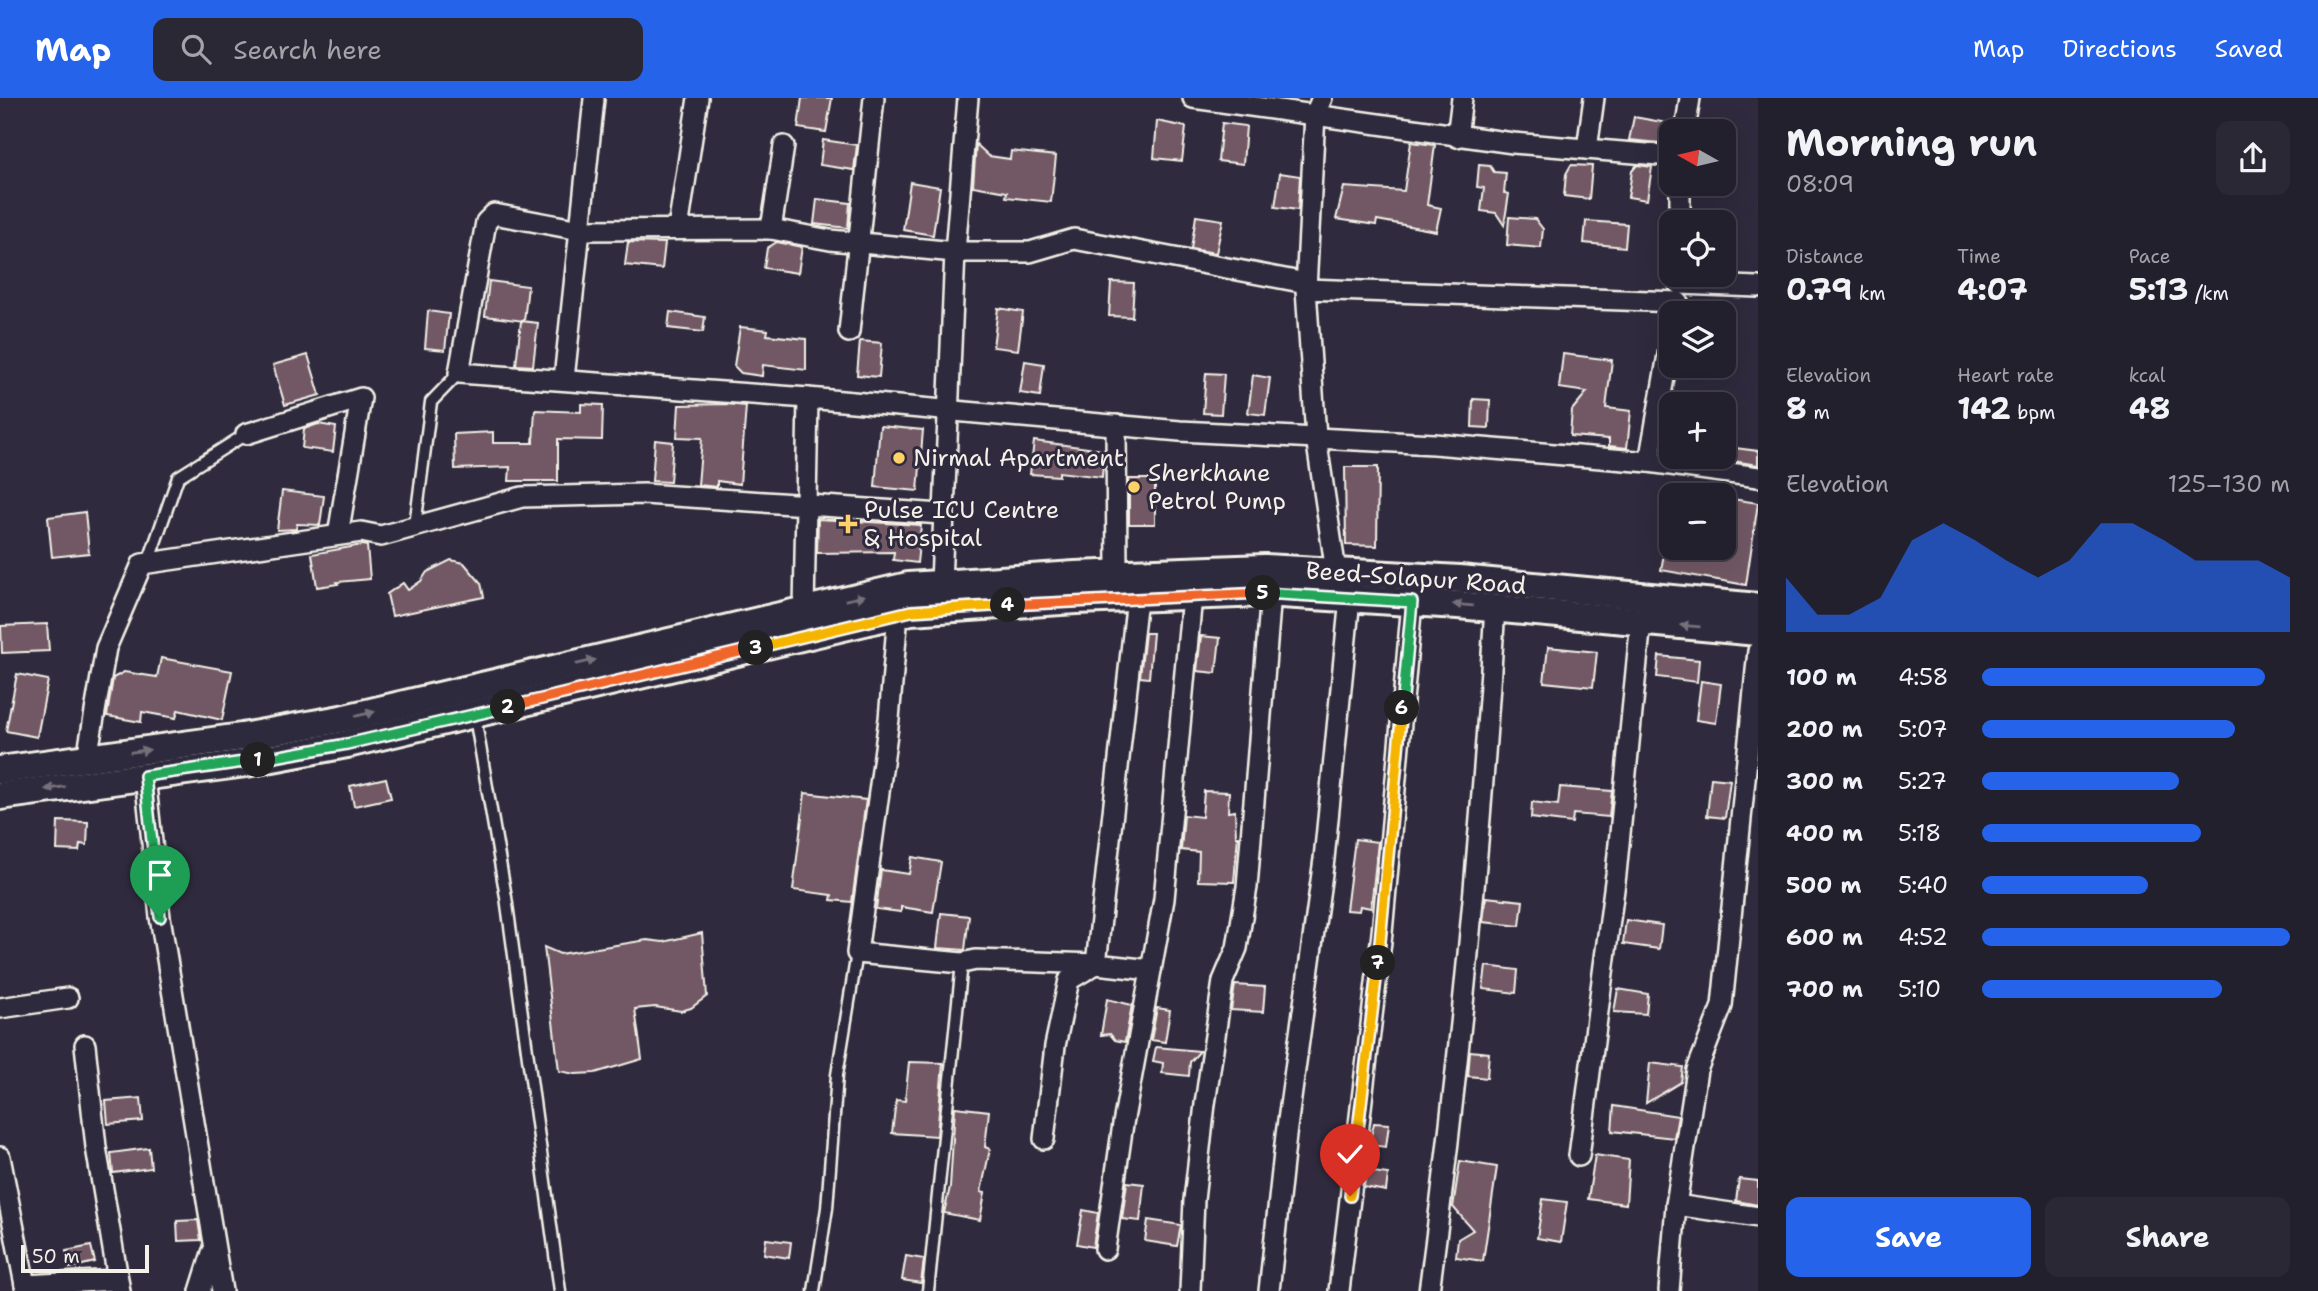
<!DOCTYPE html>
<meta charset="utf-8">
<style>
body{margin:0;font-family:"Shantell Sans",sans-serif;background:#2b2836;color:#f1f3f6;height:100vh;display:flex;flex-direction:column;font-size:26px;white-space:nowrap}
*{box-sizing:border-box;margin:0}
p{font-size:23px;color:#a3a3aa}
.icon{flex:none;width:38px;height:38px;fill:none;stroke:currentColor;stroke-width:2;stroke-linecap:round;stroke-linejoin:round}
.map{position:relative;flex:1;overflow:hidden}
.sheet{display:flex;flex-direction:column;background:#23202e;width:560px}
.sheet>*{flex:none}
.needle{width:46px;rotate:278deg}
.buttons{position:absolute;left:1659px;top:21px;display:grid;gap:14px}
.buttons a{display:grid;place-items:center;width:77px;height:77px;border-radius:14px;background:#23202e;box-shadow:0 7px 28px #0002,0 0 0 2px #403e4a;font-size:35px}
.scale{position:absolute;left:21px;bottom:18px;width:128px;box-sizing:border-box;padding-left:7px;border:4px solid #f4f1e8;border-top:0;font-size:19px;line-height:24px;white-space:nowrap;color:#f4f1e8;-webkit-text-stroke:5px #2f2a3d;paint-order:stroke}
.pin{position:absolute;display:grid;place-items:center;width:60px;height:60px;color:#fff;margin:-72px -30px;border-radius:50% 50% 50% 0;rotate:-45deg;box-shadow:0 0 7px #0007}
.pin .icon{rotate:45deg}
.km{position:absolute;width:35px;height:35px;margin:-18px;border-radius:50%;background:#222;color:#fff;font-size:19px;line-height:35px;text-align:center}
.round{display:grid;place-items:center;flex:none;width:74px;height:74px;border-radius:14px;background:#2b2836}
.head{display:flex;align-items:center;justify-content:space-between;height:119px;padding:0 28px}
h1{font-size:38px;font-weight:700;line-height:52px}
.stats{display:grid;grid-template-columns:repeat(3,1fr);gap:10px;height:119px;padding:7px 28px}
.stats div{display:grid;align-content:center}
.stats b{font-size:30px;font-weight:700}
.stats small{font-size:19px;font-weight:400}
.stats p{font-size:19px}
.chart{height:196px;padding:14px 28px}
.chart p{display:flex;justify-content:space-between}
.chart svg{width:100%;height:126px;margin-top:7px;fill:#2563eb;opacity:.7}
.button{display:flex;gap:14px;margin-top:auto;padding:14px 28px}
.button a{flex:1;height:80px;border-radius:14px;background:#2563eb;color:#fff;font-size:28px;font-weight:700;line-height:80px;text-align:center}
.button a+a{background:#2b2836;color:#f1f3f6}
ul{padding:0 28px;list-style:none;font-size:23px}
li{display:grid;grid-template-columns:112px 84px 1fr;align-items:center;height:52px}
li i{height:18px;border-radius:9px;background:#2563eb}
header{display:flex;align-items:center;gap:42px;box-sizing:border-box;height:98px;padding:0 35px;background:#2563eb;color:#fff}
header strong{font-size:33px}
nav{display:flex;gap:38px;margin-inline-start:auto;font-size:24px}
.search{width:490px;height:63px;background:#2b2836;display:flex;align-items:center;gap:18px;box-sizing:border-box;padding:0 24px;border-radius:14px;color:#a3a3aa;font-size:26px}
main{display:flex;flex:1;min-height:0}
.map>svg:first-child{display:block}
.building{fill:#725965;stroke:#f4f1e8;stroke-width:2}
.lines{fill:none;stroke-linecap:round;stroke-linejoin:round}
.service-casing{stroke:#f4f1e8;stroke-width:15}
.minor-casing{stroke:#f4f1e8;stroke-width:24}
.secondary-casing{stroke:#f4f1e8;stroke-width:32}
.service{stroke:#2f2a3d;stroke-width:10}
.minor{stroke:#2f2a3d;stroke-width:19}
.secondary{stroke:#2f2a3d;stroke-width:26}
.oneway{fill:#747079}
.split-1-casing{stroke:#fff;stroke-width:14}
.split-2-casing{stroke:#fff;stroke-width:14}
.split-3-casing{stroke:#fff;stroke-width:14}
.split-4-casing{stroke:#fff;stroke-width:14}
.split-5-casing{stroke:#fff;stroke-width:14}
.split-6-casing{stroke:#fff;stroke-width:14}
.split-7-casing{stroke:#fff;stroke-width:14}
.split-8-casing{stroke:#fff;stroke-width:14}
.split-1{stroke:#22a559;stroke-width:9}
.split-2{stroke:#22a559;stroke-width:9}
.split-3{stroke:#f0652b;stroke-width:9}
.split-4{stroke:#f5b400;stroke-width:9}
.split-5{stroke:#f0652b;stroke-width:9}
.split-6{stroke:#22a559;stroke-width:9}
.split-7{stroke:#f5b400;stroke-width:9}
.split-8{stroke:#f5b400;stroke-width:9}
.poi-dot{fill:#ffd166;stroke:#2f2a3d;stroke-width:2.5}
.labels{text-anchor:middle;stroke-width:6;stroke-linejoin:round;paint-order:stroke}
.poi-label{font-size:24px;fill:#f4f1e8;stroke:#2f2a3d;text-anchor:start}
.street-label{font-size:24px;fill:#f4f1e8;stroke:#2f2a3d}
</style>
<header>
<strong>Map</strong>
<div class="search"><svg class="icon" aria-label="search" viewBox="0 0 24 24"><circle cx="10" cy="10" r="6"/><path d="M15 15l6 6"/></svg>Search here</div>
<nav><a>Map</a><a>Directions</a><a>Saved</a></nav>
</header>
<main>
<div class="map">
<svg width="1758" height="1193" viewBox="0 0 1758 1193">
<rect width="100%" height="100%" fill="#2f2a3d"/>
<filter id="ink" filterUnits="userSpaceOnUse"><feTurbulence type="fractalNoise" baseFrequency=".0143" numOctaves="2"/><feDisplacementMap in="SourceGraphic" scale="14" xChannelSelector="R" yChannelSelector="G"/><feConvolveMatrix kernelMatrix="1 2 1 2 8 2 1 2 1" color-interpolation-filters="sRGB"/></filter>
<g filter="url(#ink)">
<g class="building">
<path d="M802,0h30l-6,34 -28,-4z"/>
<path d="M1634,19l39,7 -2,20 -42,-4z"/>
<path d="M1157,23l29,6 -4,34 -28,-3z"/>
<path d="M1222,25l24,3 -3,38 -25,-3z"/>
<path d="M823,42l34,5 -3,25 -34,-5z"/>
<path d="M1411,44l24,3 -8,60 14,3 -5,23 -59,-11 -1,5 -40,-6 8,-32 60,4z"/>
<path d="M976,46l13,12 21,3 1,-8 45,5 -5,46 -45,-5 1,-5 -34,-6z"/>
<path d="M1479,67l11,1 4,6 12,1 -2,20 5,1 -5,31 -8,-12 -15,-2 3,-23 -7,-1z"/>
<path d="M1571,67l21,1 -3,33 -25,-3 2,-22z"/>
<path d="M1637,67l15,2 -5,33 -19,-3 4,-26z"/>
<path d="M1280,75l20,3 -2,34 -23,-3z"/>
<path d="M910,84l30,5 -7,48 -30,-5z"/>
<path d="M817,101l33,4 -2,25 -34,-4z"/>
<path d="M1196,118l27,4 -7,33 -25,-4z"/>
<path d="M1509,119l26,2 8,10 -2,19 -34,-3z"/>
<path d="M1586,123l41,3 -2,23 -41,-4z"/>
<path d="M628,144l37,1 -3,26 -37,-4z"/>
<path d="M777,144l25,5 -4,26 -34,-5 3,-20z"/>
<path d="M489,183l39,5 -4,35 -39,-5z"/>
<path d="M1111,184l23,1 -2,34 -23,-1z"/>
<path d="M998,210l25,4 -5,38 -25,-3z"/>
<path d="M428,213l21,3 -4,36 -20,-2z"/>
<path d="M670,214l35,5 -2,15 -35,-4z"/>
<path d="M521,223l17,2 -5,43 -17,-1z"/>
<path d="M740,229l28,3 -1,5 39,4v31l-43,-5 -1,11 -21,-3 -7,-7z"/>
<path d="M860,243l22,2 -3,34 -22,-2z"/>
<path d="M1563,256l49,6 -6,48 25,3 -4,37 -18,-2v-7l-39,-3 2,-26 15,-18 -28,-4z"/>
<path d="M308,257l12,40 -35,10 -12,-40z"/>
<path d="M1025,263l19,3 -4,32 -20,-3z"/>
<path d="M1206,275l18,1 -3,40 -18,-1z"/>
<path d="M1253,277l17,3 -5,37 -17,-2z"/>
<path d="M1473,301l17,1 -1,28 -17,-1z"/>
<path d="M581,306l22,1 -1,35 -44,-1v42h-49l1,-14 -55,2 -1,-35 39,-2v11h40l2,-33 46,2z"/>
<path d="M726,306l20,2 -6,78 -23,-3v6l-19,-2 4,-47 -25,-1 2,-32z"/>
<path d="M318,326l18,3 -3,25 -31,-4 2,-19z"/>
<path d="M880,328l43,4 -5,61 -43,-4z"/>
<path d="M655,342l18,2 -3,40 -18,-1z"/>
<path d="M1034,343l70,9 -2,27 -43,-5v4l-29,-2z"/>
<path d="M1735,350l23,3v14l-25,-4z"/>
<path d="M1345,369h33l-1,79 -31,-1z"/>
<rect x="1129" y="381" width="26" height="45"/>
<path d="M282,393l42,5 -4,29 -23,-1 -1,5 -19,1z"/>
<path d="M1726,400l32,5 -12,82 -85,-15 4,-22h59z"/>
<path d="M85,414l4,41 -37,4 -4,-40z"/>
<path d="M818,421l103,6 -4,38 -24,-3 1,-8 -77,1z"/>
<path d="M362,447l5,1 3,33 -33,3 1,2 -21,3 -5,-33z"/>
<path d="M451,462l13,3 17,20 3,14 -92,19 -5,-22 16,-11 5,7 13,-9 6,-9z"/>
<path d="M47,526l2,27 -47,2 -1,-27z"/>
<path d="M1145,535h8l-4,45 -9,-1z"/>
<path d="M1201,538l19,2 -4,35 -19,-2z"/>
<path d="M1548,549l49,5 -4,35 -49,-5z"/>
<path d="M1659,558l40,4 -2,22 -40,-5z"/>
<path d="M161,560l71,13 -10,49 -44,-10 -2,8 -34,-6 -1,10 -34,-6 6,-38 11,-6 33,5z"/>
<path d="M17,576l31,6 -11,57 -31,-6z"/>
<path d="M1701,583l20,3 -5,39 -20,-3z"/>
<path d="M386,680l5,20 -37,8 -4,-20z"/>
<path d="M1711,680l19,2 -5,38 -18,-2z"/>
<path d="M1560,689l52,4 -3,26 -36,-3 -1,9 -41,-5 1,-16 26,3z"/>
<path d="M1204,693l25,1 -1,20 7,-1 1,25h2l-4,46 -36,-1 1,-29 -18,-2 3,-35 18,2z"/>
<path d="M805,695l61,7 -14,102 -21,-2 1,-5 -39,-5z"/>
<path d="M58,723l30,1 -1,23 -7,-1 -1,7 -22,-1z"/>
<path d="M1355,741l23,3 -7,66 -11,-2 -1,5 -13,-1z"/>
<path d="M912,759l29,5 -8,50 -32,-5v5l-25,-3 5,-39 28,4z"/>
<path d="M1486,799l37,4 -3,25 -37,-4z"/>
<path d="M941,815l28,3 -4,34 -28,-2z"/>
<path d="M1626,822l36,5 -3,24 -36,-5z"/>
<path d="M702,835l5,63 -16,12 -10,3 -26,-4 -20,2 7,50 -47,14 -20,1 -16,-3 -15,-124 16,7 87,-14 16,2z"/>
<path d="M1486,868l32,4 -2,23 -33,-4z"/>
<path d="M1235,887l30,2 -2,25 -32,-2z"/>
<path d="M1618,891l30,5 -2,20 -32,-2z"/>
<path d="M1107,901l25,6 -7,37 -10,-2 -5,-6 -9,1z"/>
<path d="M1157,910l13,2 -5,32 -14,-2z"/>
<path d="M1156,949l44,4 -10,11 -1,14 -27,-3 1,-10 -10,-2z"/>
<path d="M1470,953l19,2 -2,25 -19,-2z"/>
<path d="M909,964l34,1 -6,73 -45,-3 4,-33 9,1z"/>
<path d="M1650,965l33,4 -2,15 -35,21z"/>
<path d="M141,1000l2,23 -35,3 -2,-23z"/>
<path d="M1614,1008l64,10 -4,22 -62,-7z"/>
<path d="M955,1009l34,4 -4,36 5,2 -9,43 4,1 -5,27 -36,-7 6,-26z"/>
<path d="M1374,1025l15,1 -3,23 -17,-2z"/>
<path d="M149,1050l2,20 -38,5 -2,-20z"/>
<path d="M1595,1057l34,5 -3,44 -38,-5z"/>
<path d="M1460,1063l37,6 -14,94 -27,-4 2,-18 15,-9 -20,-23z"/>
<path d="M1366,1073l22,3 -2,17 -22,-4z"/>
<path d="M1739,1081l19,2v24l-22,-4z"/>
<path d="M1127,1084l17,2 -4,37 -18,-2z"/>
<path d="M1543,1101l24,3 -6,40 -24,-4z"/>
<path d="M1083,1112l15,3 -5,34 -16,-3z"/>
<path d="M198,1122l3,20 -23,1 -1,-20z"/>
<path d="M1148,1122l33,5 -4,21 -32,-5z"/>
<path d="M766,1141l25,3 -2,16 -25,-4z"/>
<path d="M91,1148l4,16 -25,6 -4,-17z"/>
<path d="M906,1158l18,3 -3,24 -19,-3z"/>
</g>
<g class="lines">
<defs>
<g id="service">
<path d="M415,428l16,-124 28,-29"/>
<path d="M148,465l30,-86 68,-43"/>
<path d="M475,619l31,180 54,394"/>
<path d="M814,1193l13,-83 10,-133 20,-122"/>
<path d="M928,1193l34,-328"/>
</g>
<g id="minor">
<path d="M1193,0l320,45 158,13"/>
<path d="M1322,0l-7,16 -9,175 10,148 20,135"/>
<path d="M1685,33l5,-33"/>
<path d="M1457,39l5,-39"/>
<path d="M1587,51l7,-51"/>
<path d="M1680,124v-38"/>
<path d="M678,131l20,-131"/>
<path d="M771,131l13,-83"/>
<path d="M1306,185l-232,-44 -44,13h-75l-125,-12 -59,-11 -191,1 -86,-16 -8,8 -27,151 349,25 372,33 254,13 215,18 22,-124"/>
<path d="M1679,186l79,3"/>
<path d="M1306,191l372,13"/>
<path d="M849,234l25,-234"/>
<path d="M564,281l30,-280"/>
<path d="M1116,327l1,148"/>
<path d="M246,336l115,-36 -23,137"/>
<path d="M1649,364l109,15"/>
<path d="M941,485l14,-331 13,-154"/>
<path d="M1137,500l-41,366 55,6"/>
<path d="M804,512l4,-212"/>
<path d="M898,516l-9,105 -32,234 105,10 14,-3 120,4 -27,16 -14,66 -11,93"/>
<path d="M87,660l19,-110 36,-84 219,-32 20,4 141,-39 122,-3 298,20"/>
<path d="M145,678l15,141 62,374"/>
<path d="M0,910l68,-10"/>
<path d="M85,947l11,102 24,144"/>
<path d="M1579,1058l37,-282 25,-253"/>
<path d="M0,1059l25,128"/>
<path d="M1676,1107l82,12"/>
<path d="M1105,1151l18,-125 41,-225 28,-303"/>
<path d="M26,1193l-1,-6 92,-5"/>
<path d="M200,1193l12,-38"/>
<path d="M1190,1193l4,-91 11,-96 18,-123 14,-33 10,-61 24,-294"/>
<path d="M1269,1193l17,-156 38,-276 26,-261"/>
<path d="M1339,1193l43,-358 30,-331"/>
<path d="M1429,1193c31,-226 52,-455 66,-683"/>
<path d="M1669,1193l7,-86 21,-135 25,-64 36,-355"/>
</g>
<g id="secondary">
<path d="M0,672l242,-33 99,-18 567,-133 167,-11 190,-7 195,11 298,28"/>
<path d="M0,698l246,-33 101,-19 564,-133 165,-11 189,-7 193,12 300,27"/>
</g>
</defs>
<use href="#service" class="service-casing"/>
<use href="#minor" class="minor-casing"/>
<use href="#secondary" class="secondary-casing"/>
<use href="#service" class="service"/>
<use href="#minor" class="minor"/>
<use href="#secondary" class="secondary"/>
</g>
<defs><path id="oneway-solid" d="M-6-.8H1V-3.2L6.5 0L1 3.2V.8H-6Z" transform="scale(1.75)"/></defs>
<g class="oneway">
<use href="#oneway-solid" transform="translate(855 500) rotate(-13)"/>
<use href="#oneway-solid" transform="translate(1463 507) rotate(-175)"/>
<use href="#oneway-solid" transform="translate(1690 528) rotate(-175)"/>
<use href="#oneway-solid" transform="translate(586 564) rotate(-13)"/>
<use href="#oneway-solid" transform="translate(365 616) rotate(-13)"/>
<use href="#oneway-solid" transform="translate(140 653) rotate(-8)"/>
<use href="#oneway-solid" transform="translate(55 690) rotate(172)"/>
</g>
</g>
<g class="lines" filter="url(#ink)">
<defs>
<path id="split-1" d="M160,819l-15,-141 113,-16"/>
<path id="split-2" d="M258,662l89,-16 161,-37"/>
<path id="split-3" d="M508,609l248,-59"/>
<path id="split-4" d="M756,550l155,-37 97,-6"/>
<path id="split-5" d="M1008,507l255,-12"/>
<path id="split-6" d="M1263,495l149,9 -10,106"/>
<path id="split-7" d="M1378,865l24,-255"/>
<path id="split-8" d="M1350,1098l28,-233"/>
</defs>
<use href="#split-1" class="split-1-casing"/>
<use href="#split-2" class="split-2-casing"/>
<use href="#split-3" class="split-3-casing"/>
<use href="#split-4" class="split-4-casing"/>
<use href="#split-5" class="split-5-casing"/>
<use href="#split-6" class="split-6-casing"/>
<use href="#split-7" class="split-7-casing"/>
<use href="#split-8" class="split-8-casing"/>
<use href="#split-1" class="split-1"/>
<use href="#split-2" class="split-2"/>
<use href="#split-3" class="split-3"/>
<use href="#split-4" class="split-4"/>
<use href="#split-5" class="split-5"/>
<use href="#split-6" class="split-6"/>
<use href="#split-7" class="split-7"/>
<use href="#split-8" class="split-8"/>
</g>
<g class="poi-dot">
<circle cx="899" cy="360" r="7"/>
<circle cx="1134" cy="389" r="7"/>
<path d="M844.5 415.5h7v7h7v7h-7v7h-7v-7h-7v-7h7z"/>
</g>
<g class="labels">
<g class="poi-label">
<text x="913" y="368">Nirmal Apartment</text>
<text x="1148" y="383">Sherkhane<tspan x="1148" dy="28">Petrol Pump</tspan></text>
<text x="864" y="420">Pulse ICU Centre<tspan x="864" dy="28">&amp; Hospital</tspan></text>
</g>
<g class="street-label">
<text transform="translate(1416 480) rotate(4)" y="8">Beed-Solapur Road</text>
</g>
</g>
</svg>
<div class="buttons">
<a><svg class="needle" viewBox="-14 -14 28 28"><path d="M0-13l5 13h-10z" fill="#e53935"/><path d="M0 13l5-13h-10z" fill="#a3a3aa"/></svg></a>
<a><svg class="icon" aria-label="locate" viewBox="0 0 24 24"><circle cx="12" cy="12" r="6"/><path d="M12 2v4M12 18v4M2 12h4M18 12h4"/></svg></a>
<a><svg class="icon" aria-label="layers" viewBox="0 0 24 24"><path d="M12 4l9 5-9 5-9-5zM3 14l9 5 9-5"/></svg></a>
<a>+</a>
<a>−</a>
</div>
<div class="scale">50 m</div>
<div class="pin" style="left:160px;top:819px;background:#1e9e55"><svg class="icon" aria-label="arrive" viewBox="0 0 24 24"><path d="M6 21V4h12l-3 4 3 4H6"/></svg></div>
<div class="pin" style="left:1350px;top:1098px;background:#d93025"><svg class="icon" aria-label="check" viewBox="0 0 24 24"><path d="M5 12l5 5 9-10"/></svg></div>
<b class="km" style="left:258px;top:662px">1</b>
<b class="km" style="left:508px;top:609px">2</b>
<b class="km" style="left:756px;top:550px">3</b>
<b class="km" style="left:1008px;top:507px">4</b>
<b class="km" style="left:1263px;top:495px">5</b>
<b class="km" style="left:1402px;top:610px">6</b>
<b class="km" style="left:1378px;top:865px">7</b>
</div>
<section class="sheet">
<div class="head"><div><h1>Morning run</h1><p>08:09</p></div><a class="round"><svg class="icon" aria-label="share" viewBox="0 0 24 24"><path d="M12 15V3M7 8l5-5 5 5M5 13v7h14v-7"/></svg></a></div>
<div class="stats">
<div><p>Distance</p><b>0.79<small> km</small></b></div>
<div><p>Time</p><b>4:07</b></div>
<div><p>Pace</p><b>5:13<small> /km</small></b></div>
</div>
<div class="stats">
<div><p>Elevation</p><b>8<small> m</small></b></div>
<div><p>Heart rate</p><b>142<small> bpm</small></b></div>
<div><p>kcal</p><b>48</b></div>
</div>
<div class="chart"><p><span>Elevation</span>125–130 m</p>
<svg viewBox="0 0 160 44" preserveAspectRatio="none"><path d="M0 44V25L10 38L20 38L30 32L40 12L50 6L60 12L70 19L80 25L90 19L100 6L110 6L120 12L130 19L140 19L150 19L160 25V44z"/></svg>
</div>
<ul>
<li><b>100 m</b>4:58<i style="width:92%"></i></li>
<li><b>200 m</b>5:07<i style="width:82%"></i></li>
<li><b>300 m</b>5:27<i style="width:64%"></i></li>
<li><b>400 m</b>5:18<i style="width:71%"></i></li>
<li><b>500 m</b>5:40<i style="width:54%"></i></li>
<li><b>600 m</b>4:52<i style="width:100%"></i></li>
<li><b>700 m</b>5:10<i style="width:78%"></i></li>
</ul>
<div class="button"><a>Save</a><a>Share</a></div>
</section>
</main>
